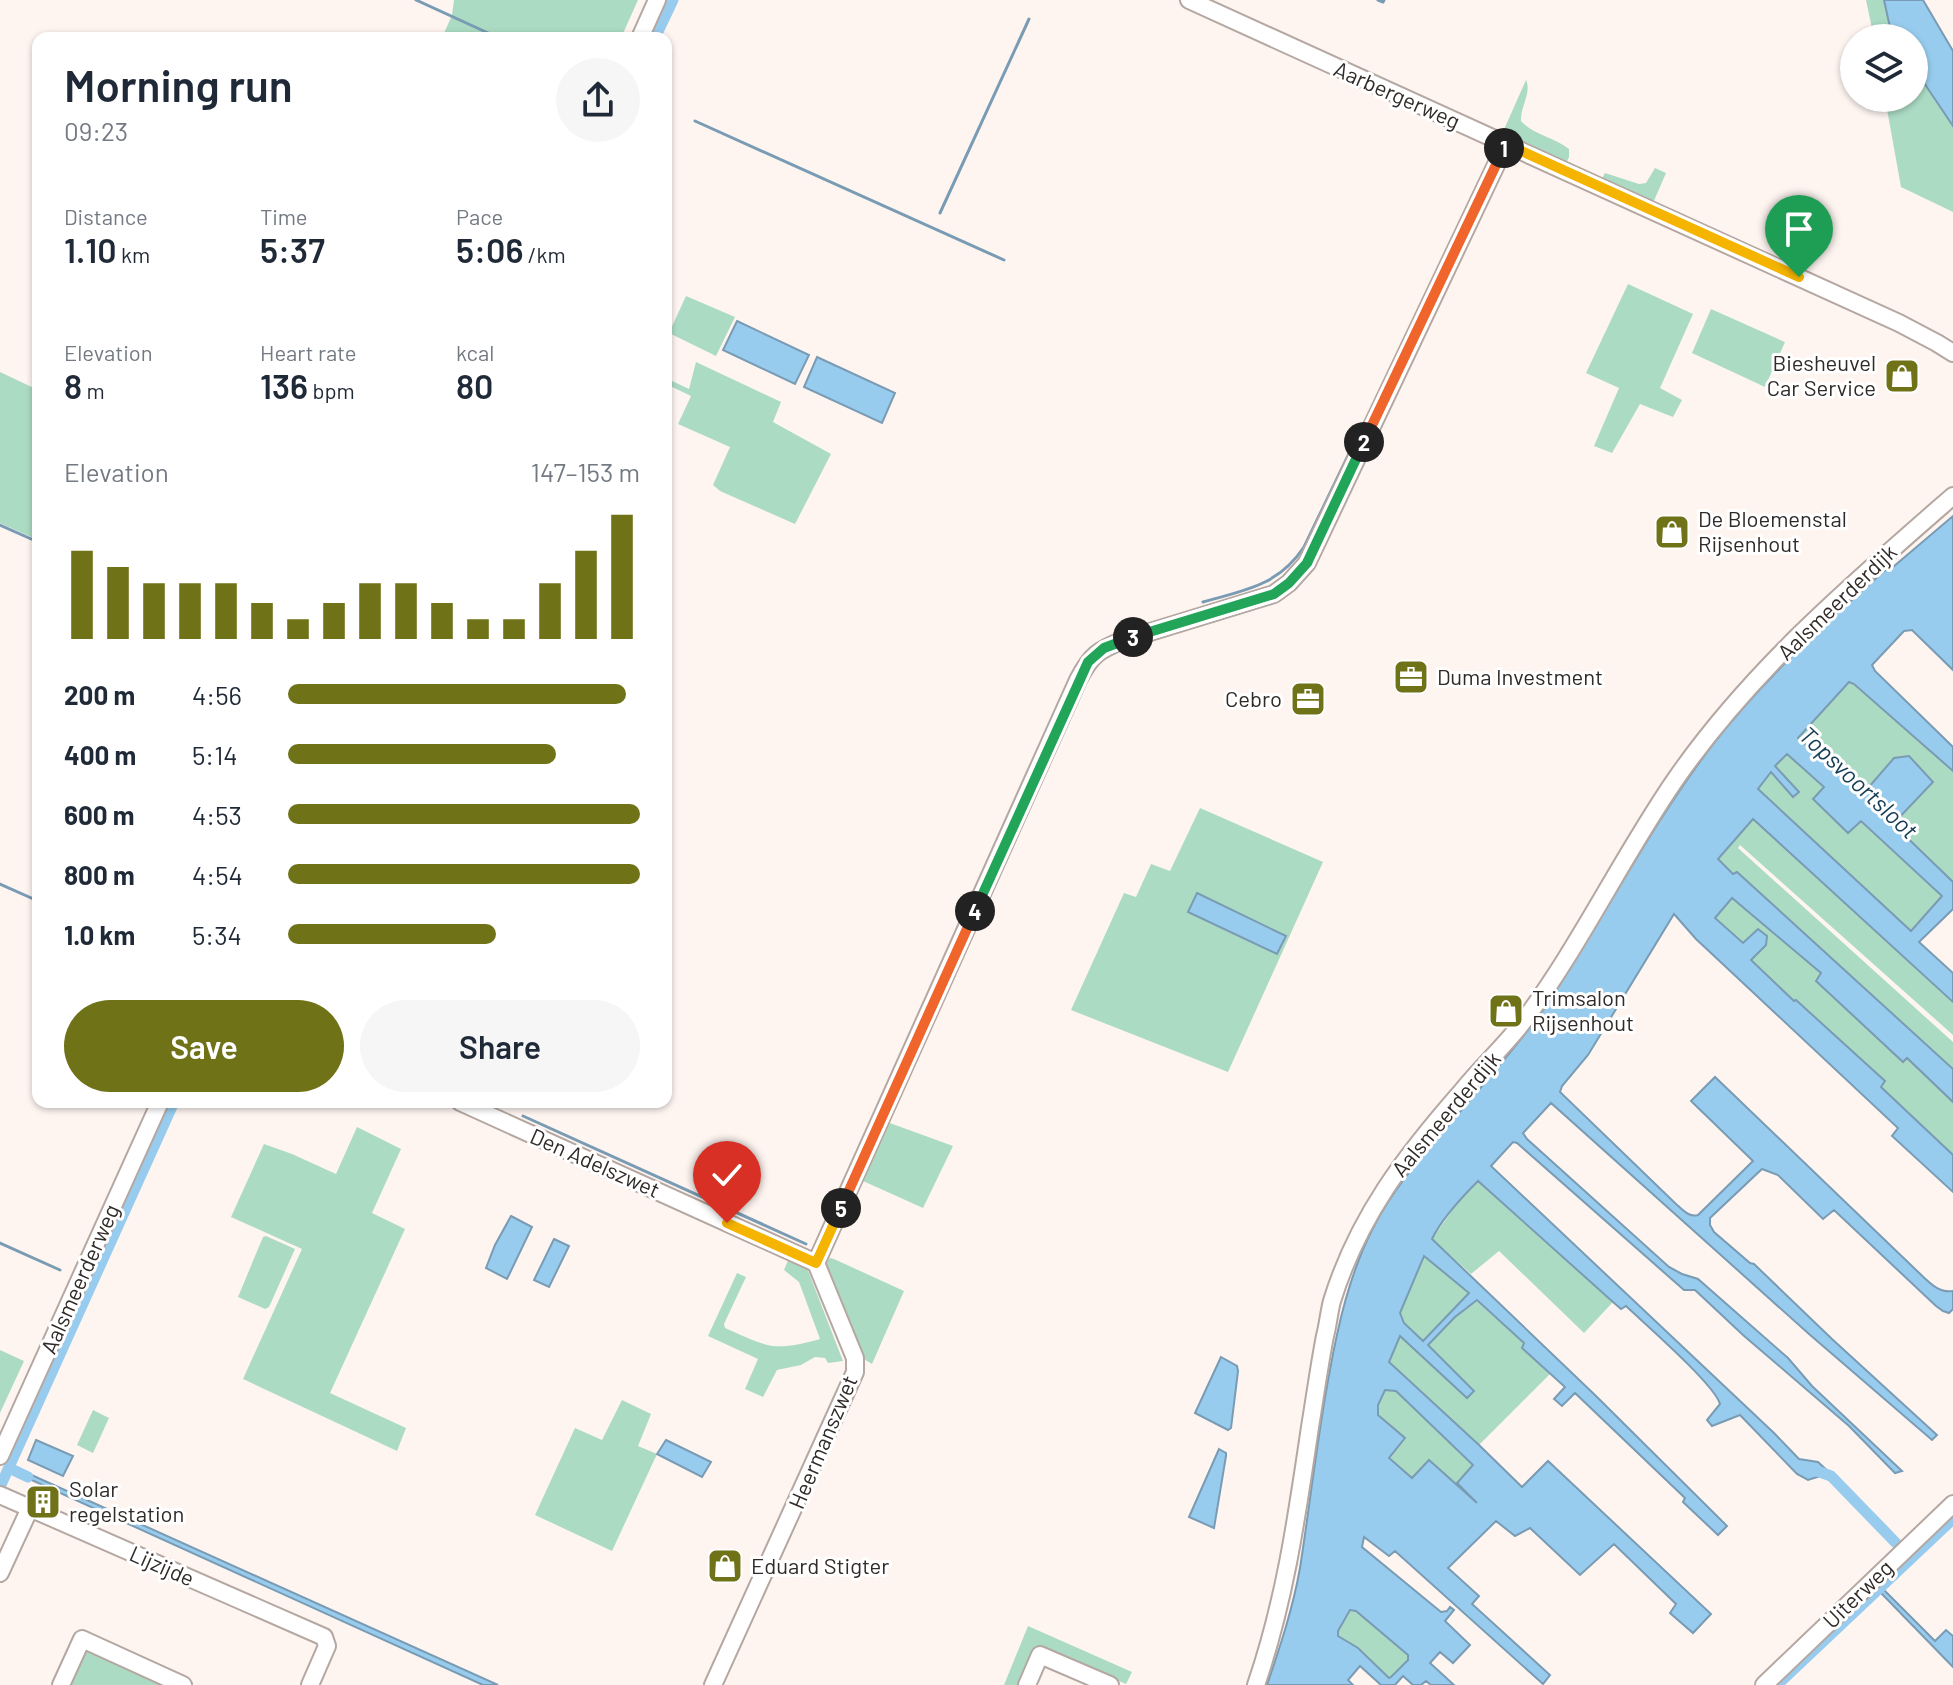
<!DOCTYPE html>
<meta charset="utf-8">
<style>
body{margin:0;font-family:Barlow,sans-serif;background:#f6f6f7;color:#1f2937;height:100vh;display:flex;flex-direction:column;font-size:30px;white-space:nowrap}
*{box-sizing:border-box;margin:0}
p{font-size:26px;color:#747a83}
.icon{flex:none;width:44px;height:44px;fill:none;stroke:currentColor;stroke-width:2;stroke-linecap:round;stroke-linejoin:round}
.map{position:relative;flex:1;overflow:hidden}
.sheet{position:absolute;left:32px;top:32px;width:640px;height:1076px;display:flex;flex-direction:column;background:#fff;border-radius:16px;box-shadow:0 2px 6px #0004}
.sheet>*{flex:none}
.buttons{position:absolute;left:1840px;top:24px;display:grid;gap:16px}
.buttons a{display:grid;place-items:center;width:88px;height:88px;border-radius:50%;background:#fff;box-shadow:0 2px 6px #0004;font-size:40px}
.pin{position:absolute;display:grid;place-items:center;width:68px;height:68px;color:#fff;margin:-82px -34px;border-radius:50% 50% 50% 0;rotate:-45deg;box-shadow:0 0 8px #0007}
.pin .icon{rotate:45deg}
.km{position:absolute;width:40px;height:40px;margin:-20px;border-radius:50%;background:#222;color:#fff;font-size:22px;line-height:40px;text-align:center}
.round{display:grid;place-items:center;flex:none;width:84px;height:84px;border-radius:42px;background:#f6f6f7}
.headline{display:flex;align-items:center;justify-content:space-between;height:136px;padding:0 32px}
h1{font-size:44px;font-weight:600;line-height:60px}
.metrics{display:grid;grid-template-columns:repeat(3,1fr);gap:12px;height:136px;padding:8px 32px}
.metrics div{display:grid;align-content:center}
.metrics b{font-size:34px;font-weight:600}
.metrics small{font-size:22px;font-weight:400}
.metrics p{font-size:22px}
.chart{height:224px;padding:16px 32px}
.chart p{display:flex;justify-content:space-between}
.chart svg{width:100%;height:144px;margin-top:8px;stroke:#6f7217;stroke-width:6}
.primary-button{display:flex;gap:16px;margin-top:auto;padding:16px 32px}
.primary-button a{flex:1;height:92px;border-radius:48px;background:#6f7217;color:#fff;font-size:32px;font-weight:600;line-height:92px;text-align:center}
.primary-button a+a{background:#f6f6f7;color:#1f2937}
ul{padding:0 32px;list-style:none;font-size:26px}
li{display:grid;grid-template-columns:128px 96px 1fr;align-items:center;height:60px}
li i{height:20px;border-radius:10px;background:#6f7217}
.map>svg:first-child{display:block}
.green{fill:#acdbc3}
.water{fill:#98ccee;stroke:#799bb3;stroke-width:2;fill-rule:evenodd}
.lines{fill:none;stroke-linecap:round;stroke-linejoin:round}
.stream{stroke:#799bb3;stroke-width:3}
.canal{stroke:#98ccee;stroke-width:11}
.minor-casing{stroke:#b5a7a1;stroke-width:20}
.minor{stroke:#fff;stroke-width:16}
.split-1-casing{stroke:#fff;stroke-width:16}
.split-2-casing{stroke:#fff;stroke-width:16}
.split-3-casing{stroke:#fff;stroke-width:16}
.split-4-casing{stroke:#fff;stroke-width:16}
.split-5-casing{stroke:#fff;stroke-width:16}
.split-6-casing{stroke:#fff;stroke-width:16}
.split-1{stroke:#f5b400;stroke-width:10}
.split-2{stroke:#f0652b;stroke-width:10}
.split-3{stroke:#22a559;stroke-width:10}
.split-4{stroke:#22a559;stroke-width:10}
.split-5{stroke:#f0652b;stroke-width:10}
.split-6{stroke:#f5b400;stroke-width:10}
.labels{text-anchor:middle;stroke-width:6;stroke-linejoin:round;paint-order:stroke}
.street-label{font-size:22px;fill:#302a28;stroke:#fff}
.poi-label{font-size:22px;fill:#302a28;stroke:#fff;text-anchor:start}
.water-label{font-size:24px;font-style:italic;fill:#153e56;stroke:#fff}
</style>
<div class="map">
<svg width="1953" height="1685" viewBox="0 0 1953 1685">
<rect width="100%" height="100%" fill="#fef5f1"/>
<g class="green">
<path d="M454,0h184l-17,38h-179l10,-23z"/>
<path d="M1866,0h18l5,23 7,15h-22z"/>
<path d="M1914,68l39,58v86l-52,-25 -16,-89h29z"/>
<path d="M1526,80c6,13 -6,27 -5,41 13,14 33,16 48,28v8l-3,7 -64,-30z"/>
<path d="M1655,168l11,5 -13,30 -52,-23 4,-7 34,11 7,-1z"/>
<path d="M1628,284l65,30 -33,74 22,12 -9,17 -33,-13 -28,49 -18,-7 25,-58 -33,-15z"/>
<path d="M686,296l49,21 -19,39 -47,-23z"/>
<path d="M1711,309l74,33 -20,45 -73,-34z"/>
<path d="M696,362l85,40 -8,20 58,32 -36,70 -75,-33 -7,-6 17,-38 -52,-23 13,-28 -25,-12v-6l23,11z"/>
<path d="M0,372l38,18v150l-38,-17z"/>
<path d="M1849,682l5,2 99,87v111l-60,-58 1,-66 -32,38 -64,-58z"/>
<path d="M1787,754l38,34 -11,12 34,32 13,-11 81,75 -32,35 -153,-142 14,-17 22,24 6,-3 -24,-27z"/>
<path d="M1200,808l123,54 -95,210 -157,-62 53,-117 12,4 15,-33 19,7z"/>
<path d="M1753,819l200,183v33l-213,-190 -2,3 215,194v27l-216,-197 -3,2 -16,-15z"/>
<path d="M1732,897l90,77 -6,8 87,79 4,-3 46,44v53l-73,-68 4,-6 -87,-81 -3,2 -43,-42 -8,-17 -29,-25z"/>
<path d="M887,1122l66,24 -30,62 -60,-27z"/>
<path d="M357,1127l44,22 -29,64 33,16 -75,164 76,35 -9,23 -154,-72 59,-130 -71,-32 33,-73 28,10 44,20z"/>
<path d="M1478,1181l135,121 -29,31 -85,-82 -28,23 -39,-35 29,-41z"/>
<path d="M266,1236l29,13 -26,58 -4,2 -27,-12 25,-60z"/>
<path d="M1424,1256l45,37 -46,48 -19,-18 -4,-10z"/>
<path d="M789,1258l18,10 36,93 -15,2 -3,-5 -10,-1 -14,8 -24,5 -14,27 -18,-8 13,-30 -50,-23 29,-63 9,4 -22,47 1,4c43,19 48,24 95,11l-21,-57 -15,-12z"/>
<path d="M830,1258l4,1 70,32 -32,73 -10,-6 -41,-92z"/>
<path d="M1476,1300l48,43 -2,5 28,26 -71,71 -90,-83 11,-27 68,63 6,-8 -47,-45 28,-28z"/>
<path d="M0,1350l24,11 -24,52z"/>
<path d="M1385,1390l11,1 77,74 -16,18 39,38 -67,-61 -17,18 -24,-20 -10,-43v-10z"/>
<path d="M622,1400l29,14 -13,32 19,8 -45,97 -77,-36 40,-87 27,12z"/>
<path d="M93,1410l16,8 -16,35 -16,-8z"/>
<path d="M1351,1610l5,1 52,44v5l-17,17 -2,1 -31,-30 -20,-12v-4z"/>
<path d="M1028,1626l104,46 -6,12 -86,-37 -20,38h-16z"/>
<path d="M80,1644l92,41h-109z"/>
</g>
<g class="water">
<path d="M1884,0h39l30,51v75l-39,-58v-30h-18l-7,-15z"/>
<path d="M737,321l72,34 -14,29 -72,-34z"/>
<path d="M817,357l78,36 -13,30 -78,-36z"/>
<path d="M1953,516v154l-41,-40 -8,1 -32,34 3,6 78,76v24l-99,-87 -5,-2 -51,56 64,57 32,-37 15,-2 24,26 -40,42 60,58v27l-34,33 34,31v29l-200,-183 -35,40 15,15 4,-2 216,197v33l-46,-44 -4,4 -87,-81 5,-8 -89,-75 -17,20 28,25 15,-14 9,7 -1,9 -15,15 43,41 2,-1 89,81 -4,6 72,68v37l-61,-56 6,-8 -202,-189 -22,-25 -86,141 -26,31 -2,6 116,112c6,5 13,14 22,11l55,-54 -62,-60 24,-24 199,191c11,10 23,26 39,23v18l-4,4 -6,-2 -7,-5 -102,-96 -11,9 -45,-44 -16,-6 -52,49v7l4,7 36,31 4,1 78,75 105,96 -5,5 -123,-106 -258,-231 -28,30 4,6 142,128 13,7 16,5 90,79 24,28 90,85 -7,2 -46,-47 -106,-91 -48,-45h-11l-167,-147 -4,-1 -22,24 283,267 25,26 19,3 12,11 -22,7 -11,-6 -57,-59 -28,11 -5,-6 13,-16c-5,-19 -75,-80 -94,-98l-5,3 -8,-7 -135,-121c-17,17 -36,37 -46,58l164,157 131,130 -9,9 -35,-33 2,-4 -110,-105 -13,13 -8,-7 11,-12 -43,-39 2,-5 -47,-43 -22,17 -27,28 46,46 -7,7 -67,-62 -11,26 90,83 43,42 26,-26 163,153 -18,19 -23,-20 6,-9 -62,-60 -34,31 -50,-47 -15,8 -19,-15 -48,47 31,28 -7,8 78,71 -7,9 -148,-133 -6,5 -25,-19 -2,10 79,65 6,-1 3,-4 4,3 -9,11 25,24 -17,18 -13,-11 -10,11 24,22h-23l-5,-4 -5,4h-8l-10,-9 -8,9h-14l-21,-19 -12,14 5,5h-86c13,-38 26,-77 33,-117 10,-64 17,-129 29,-193 9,-50 20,-99 43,-145 19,-38 47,-71 75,-103 33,-39 67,-77 97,-118 58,-87 105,-182 170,-266 51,-65 113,-122 175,-176h4zM1787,754l37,33 -11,12 35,34 13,-12 81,75 -31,35 -153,-142 13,-17 22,25 6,-5 -24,-26zM1424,1256l45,37 -46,48 -19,-18 -4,-10zM1385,1390l11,1 77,74 -16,18 20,20 -48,-43 -17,18 -23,-20 16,-20 -27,-23v-10zM1350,1610l6,1 52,44v5l-17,17 -2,1 -31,-30 -20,-12v-5z"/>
<path d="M1197,893l89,43 -9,18 -89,-42z"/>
<path d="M511,1216l21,11 -25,52 -21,-11 9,-23z"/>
<path d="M554,1239l15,7 -20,41 -15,-7z"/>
<path d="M1221,1357l16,9 1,5 -7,57 -3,2 -33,-17z"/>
<path d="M36,1440l37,16 -10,20 -35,-16z"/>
<path d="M666,1440l45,22 -9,15 -45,-23z"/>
<path d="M1219,1449l7,4v3l-12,72 -25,-11z"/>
<path d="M16,1468l482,217h-15l-469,-213z"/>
<path d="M1884,1590l51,51 11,-11 7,6v31l-72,-74z"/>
</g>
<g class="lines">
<g class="stream">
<path d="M416,0l83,38"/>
<path d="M1378,0l5,2 1,-2"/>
<path d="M695,121l309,139"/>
<path d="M940,213l89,-194"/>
<path d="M0,525l38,17"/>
<path d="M1203,602c42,-12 75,-16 101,-55l53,-110"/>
<path d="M0,884l38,17"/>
<path d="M490,1102l2,1"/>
<path d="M523,1116l283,128"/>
<path d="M0,1243l60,27"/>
</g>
<g class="canal">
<path d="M655,38l18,-38"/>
<path d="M9,1468l19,9"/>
<path d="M1814,1470l17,6 65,67"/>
<path d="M0,1487l174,-385"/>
<path d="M1777,1685l176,-166"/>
</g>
<defs>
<g id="minor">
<path d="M1189,0l710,323 38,20 16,10"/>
<path d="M640,38l17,-38"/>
<path d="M460,1102l356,161"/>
<path d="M0,1456l160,-354"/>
<path d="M0,1495l324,142 3,9 -17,39"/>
<path d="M0,1573l30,-65"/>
<path d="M61,1685l21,-46 101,46"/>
<path d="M713,1685l142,-313v-14l-39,-95 262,-583c13,-25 20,-30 46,-40l150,-46 15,-11 18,-20 199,-419"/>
<path d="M1027,1685l13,-30 70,30"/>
<path d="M1256,1685c29,-84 41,-170 54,-258 5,-30 9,-60 15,-91 3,-11 4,-24 7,-35 26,-84 73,-145 130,-210 18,-22 39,-42 57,-64 59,-77 101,-167 156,-247 76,-110 178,-197 278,-284"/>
<path d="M1764,1685l189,-181"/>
</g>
</defs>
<use href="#minor" class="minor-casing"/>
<use href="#minor" class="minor"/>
</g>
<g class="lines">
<defs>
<path id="split-1" d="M1504,148l2,-4 293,133"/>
<path id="split-2" d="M1364,442l140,-294"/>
<path id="split-3" d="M1133,637l141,-43 15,-11 18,-20 57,-121"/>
<path id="split-4" d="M975,911l113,-249 16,-14 29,-11"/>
<path id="split-5" d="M841,1208l134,-297"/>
<path id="split-6" d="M727,1223l89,40 25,-55"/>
</defs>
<use href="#split-1" class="split-1-casing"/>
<use href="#split-2" class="split-2-casing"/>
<use href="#split-3" class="split-3-casing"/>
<use href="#split-4" class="split-4-casing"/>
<use href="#split-5" class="split-5-casing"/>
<use href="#split-6" class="split-6-casing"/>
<use href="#split-1" class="split-1"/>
<use href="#split-2" class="split-2"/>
<use href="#split-3" class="split-3"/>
<use href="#split-4" class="split-4"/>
<use href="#split-5" class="split-5"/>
<use href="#split-6" class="split-6"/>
</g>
<defs>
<symbol id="shop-square" viewBox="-11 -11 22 22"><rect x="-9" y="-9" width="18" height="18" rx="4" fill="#6f7217" stroke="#fff"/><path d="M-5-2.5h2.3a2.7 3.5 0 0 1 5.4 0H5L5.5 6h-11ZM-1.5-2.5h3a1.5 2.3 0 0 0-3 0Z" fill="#fff"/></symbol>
<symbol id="office-square" viewBox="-11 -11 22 22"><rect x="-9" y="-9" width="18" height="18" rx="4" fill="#6f7217" stroke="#fff"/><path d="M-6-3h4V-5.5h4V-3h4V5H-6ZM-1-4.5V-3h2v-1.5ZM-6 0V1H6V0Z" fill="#fff"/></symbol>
<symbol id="building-square" viewBox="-11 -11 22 22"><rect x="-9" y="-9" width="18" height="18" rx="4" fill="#6f7217" stroke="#fff"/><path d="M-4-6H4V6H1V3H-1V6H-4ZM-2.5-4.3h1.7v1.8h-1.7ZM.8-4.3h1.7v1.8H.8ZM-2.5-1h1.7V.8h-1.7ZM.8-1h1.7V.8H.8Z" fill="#fff"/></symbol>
</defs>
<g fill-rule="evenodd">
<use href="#shop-square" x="1882" y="356" width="40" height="40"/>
<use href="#shop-square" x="1652" y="512" width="40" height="40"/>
<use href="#office-square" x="1391" y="657" width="40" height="40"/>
<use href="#office-square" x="1288" y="679" width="40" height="40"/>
<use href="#shop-square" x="1486" y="991" width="40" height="40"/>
<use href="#building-square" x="23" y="1482" width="40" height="40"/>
<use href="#shop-square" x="705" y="1546" width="40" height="40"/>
</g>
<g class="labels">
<g class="street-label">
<text transform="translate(1397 95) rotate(24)" y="8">Aarbergerweg</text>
<text transform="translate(1837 602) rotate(-44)" y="8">Aalsmeerderdijk</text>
<text transform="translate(1446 1114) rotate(-50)" y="8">Aalsmeerderdijk</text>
<text transform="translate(595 1163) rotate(24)" y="8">Den Adelszwet</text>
<text transform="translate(80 1279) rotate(-66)" y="8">Aalsmeerderweg</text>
<text transform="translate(823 1442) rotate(-67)" y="8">Heermanszwet</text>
<text transform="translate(162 1566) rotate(24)" y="8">Lijzijde</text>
<text transform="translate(1858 1594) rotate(-44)" y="8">Uiterweg</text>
</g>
<g class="poi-label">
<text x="1876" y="371" text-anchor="end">Biesheuvel<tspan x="1876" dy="25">Car Service</tspan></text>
<text x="1698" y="527">De Bloemenstal<tspan x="1698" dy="25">Rijsenhout</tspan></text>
<text x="1437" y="685">Duma Investment</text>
<text x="1282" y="707" text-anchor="end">Cebro</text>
<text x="1532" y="1006">Trimsalon<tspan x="1532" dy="25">Rijsenhout</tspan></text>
<text x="69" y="1497">Solar<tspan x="69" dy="25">regelstation</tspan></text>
<text x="751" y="1574">Eduard Stigter</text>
</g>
<g class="water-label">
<text transform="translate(1858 783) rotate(43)" y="8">Topsvoortsloot</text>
</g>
</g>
</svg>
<div class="buttons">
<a><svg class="icon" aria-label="layers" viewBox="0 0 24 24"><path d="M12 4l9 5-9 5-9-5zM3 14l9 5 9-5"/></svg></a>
</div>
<div class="pin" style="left:1799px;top:277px;background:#1e9e55"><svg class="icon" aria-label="arrive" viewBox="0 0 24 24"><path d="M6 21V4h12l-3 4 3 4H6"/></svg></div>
<div class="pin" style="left:727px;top:1223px;background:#d93025"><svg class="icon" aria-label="check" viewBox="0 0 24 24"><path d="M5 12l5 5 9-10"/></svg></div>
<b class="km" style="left:1504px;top:148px">1</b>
<b class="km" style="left:1364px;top:442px">2</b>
<b class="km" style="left:1133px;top:637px">3</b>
<b class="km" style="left:975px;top:911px">4</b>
<b class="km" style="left:841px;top:1208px">5</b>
<section class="sheet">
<div class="headline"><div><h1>Morning run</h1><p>09:23</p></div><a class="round"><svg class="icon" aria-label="share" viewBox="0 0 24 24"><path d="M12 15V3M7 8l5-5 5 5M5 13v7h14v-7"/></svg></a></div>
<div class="metrics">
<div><p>Distance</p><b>1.10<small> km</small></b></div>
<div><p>Time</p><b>5:37</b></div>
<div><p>Pace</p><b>5:06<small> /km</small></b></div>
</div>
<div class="metrics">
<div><p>Elevation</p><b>8<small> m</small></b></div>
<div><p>Heart rate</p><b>136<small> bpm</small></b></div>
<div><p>kcal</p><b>80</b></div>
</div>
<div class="chart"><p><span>Elevation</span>147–153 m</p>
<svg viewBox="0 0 160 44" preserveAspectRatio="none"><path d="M5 44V17M15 44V22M25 44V27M35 44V27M45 44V27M55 44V33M65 44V38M75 44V33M85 44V27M95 44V27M105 44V33M115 44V38M125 44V38M135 44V27M145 44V17M155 44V6"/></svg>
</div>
<ul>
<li><b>200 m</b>4:56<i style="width:96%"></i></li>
<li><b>400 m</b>5:14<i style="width:76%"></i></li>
<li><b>600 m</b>4:53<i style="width:100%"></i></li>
<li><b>800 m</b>4:54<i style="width:100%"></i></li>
<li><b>1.0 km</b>5:34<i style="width:59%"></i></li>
</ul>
<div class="primary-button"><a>Save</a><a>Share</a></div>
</section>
</div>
